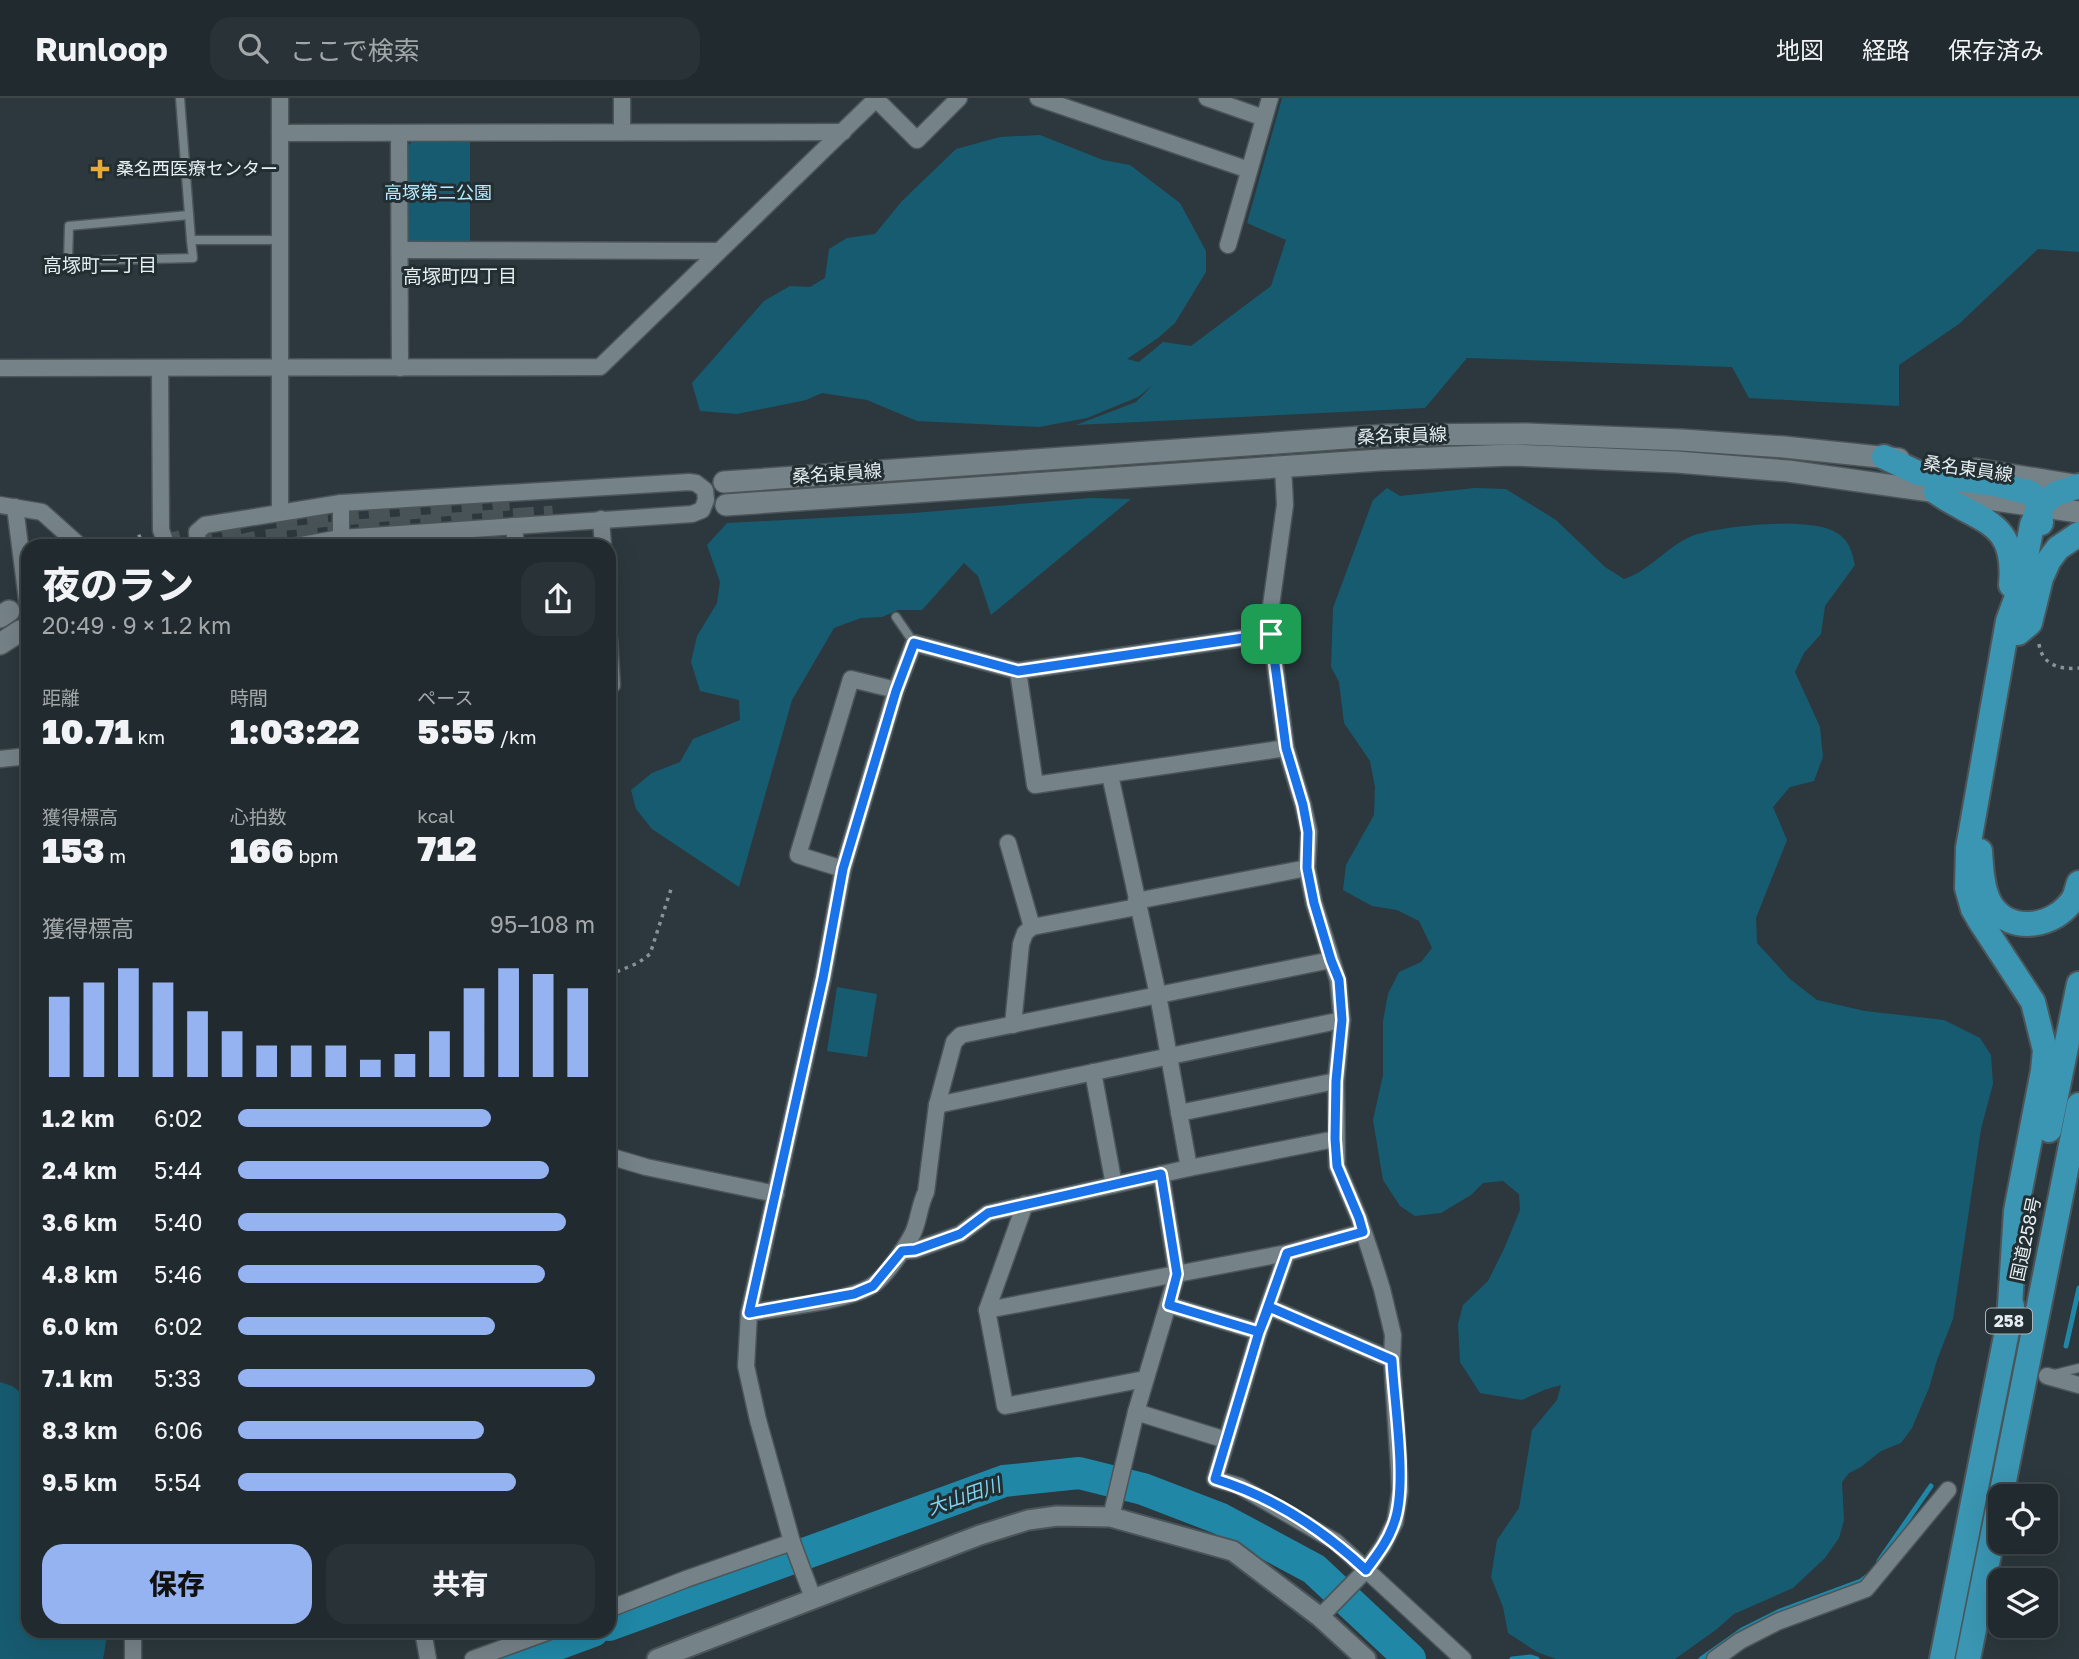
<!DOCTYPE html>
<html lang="ja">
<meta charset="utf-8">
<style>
body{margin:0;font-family:"Golos Text","Noto Sans JP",sans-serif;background:#293236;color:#f1f3f6;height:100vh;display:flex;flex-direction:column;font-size:26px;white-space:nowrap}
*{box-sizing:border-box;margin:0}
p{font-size:23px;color:#a2a7aa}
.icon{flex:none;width:38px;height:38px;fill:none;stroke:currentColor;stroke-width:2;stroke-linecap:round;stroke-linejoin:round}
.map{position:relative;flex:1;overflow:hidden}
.panel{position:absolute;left:21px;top:441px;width:595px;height:1099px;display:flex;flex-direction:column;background:#212a2e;border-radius:21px;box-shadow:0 7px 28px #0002,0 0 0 2px #3e464a}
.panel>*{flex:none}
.controls{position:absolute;left:1988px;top:1386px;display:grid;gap:14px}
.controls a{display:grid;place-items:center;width:70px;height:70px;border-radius:14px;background:#212a2e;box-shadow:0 7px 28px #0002,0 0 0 2px #3e464a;font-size:35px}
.pin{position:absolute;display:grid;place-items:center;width:60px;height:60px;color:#fff;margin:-30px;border-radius:14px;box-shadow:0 4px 10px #0006}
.round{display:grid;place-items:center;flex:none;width:74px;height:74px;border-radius:21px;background:#293236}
.overview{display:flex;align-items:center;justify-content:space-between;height:119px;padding:0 21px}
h1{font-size:38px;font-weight:800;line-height:52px}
.stats{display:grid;grid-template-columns:repeat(3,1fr);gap:10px;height:119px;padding:7px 21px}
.stats div{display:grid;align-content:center}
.stats b{font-size:35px;font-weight:800}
.stats small{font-size:19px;font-weight:400}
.stats p{font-size:19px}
.chart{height:196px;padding:14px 21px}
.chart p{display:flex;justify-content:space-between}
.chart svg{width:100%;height:126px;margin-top:7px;stroke:#95b2f1;stroke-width:6}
.primary-button{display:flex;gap:14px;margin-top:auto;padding:14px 21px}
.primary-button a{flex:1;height:80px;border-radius:21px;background:#95b2f1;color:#111;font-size:28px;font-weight:800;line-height:80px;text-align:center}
.primary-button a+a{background:#293236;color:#f1f3f6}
ul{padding:0 21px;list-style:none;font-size:23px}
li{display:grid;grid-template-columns:112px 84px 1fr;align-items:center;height:52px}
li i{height:18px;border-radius:9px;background:#95b2f1}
header{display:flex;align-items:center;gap:42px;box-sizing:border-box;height:98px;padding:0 35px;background:#212a2e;border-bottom:2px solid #3e464a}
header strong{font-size:33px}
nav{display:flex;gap:38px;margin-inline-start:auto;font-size:24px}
.search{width:490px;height:63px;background:#293236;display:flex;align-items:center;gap:18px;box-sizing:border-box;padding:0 24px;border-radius:21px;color:#a2a7aa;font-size:26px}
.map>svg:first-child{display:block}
.green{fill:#175b71}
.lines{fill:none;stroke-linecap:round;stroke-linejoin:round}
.stream{stroke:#2087a6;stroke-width:5}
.river{stroke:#2087a6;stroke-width:32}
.secondary-tunnel{stroke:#485358;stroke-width:21;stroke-dasharray:21 10;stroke-linecap:butt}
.service-casing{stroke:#4b5559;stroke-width:11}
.minor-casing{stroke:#4b5559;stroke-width:19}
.tertiary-casing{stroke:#4b5559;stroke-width:23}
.secondary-casing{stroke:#4b5559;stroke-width:24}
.trunk-casing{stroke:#4b5559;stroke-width:28}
.path{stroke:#899397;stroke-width:3.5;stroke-dasharray:3.5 5;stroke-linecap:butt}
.service{stroke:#758288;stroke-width:8}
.minor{stroke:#758288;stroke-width:16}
.tertiary{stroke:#758288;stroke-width:19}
.secondary{stroke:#758288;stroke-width:21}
.trunk{stroke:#3a96b3;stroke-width:24}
.route-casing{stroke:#fff;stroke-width:14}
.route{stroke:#1a73e8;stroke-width:9}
.poi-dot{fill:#e9ab38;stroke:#222e32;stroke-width:2.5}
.labels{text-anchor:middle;stroke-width:6;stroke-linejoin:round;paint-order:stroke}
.shield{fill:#222e32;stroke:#abb4b8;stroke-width:2}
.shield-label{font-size:16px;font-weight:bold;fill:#e6eef1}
.poi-label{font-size:18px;fill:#e6eef1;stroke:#222e32;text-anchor:start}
.park-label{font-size:18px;fill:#b4eaff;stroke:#222e32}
.street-label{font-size:18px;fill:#e6eef1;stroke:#222e32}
.neighbourhood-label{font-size:19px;fill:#e6eef1;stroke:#222e32}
.water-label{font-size:19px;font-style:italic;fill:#7fd5f3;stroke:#222e32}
</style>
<header>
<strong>Runloop</strong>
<div class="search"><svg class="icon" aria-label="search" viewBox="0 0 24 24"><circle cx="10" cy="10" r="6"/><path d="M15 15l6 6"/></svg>ここで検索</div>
<nav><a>地図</a><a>経路</a><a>保存済み</a></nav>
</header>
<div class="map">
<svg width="2079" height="1561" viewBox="0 0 2079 1561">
<rect width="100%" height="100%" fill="#2c383d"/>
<g class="green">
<path d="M1282,0h797v154l-41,-3 -79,75 -60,41v41l-150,-8 -17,-31 -265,-9 -42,50 -349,17 60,-23 17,-17 -15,12 -51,21 -48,9 -122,-6 -50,-21 -45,-7 -16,7 -69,14 -37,-3 -8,-28 72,-82 26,-15 20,1 15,-9 4,-29 18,-11 28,-4 27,-33 54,-52 44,-12 40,-2 63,25 27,5 50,38 26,48v21l-31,51 -17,15 -31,21 12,3 24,-20 28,4 80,-60 15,-46 -39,-17z"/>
<path d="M413,43l57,1v102l-58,1 -5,-6 -1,-92z"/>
<path d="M1387,390l13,8 75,-8 31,1 50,31 49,47 19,12c27,-9 42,-32 68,-43 29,-10 120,-20 145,-3 12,7 15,19 18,32l-30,41 -4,28 -17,19 -9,19 25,55 3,30 -9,24 -24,6 -17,20 14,33 -31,78 1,25 33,36 27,21 48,11 79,9 36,18 11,17 2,29 -12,45 -28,190 -16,41 -8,28 -17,40 -11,15 -20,8 -20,16 -12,6 -7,9 2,38 -5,18 -14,20 -32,30 -59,26 -17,15 -42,30h-119l-19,-7 -29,-19 -5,-26 -12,-30 6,-37 22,-32 13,-78 25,-30 4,-15 -17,5 -22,10 -42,-7 -20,-31 -2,-38 5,-19 25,-24 16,-32 16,-39 -1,-16 -16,-13 -20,2 -12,12 -30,18 -26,3 -15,-10 -17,-26 -10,-60 10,-45v-54l5,-27 11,-22 22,-10 11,-14 -13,-27 -22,-11 -25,-4 -29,-16 3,-25 28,-50 1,-28 -5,-26 -26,-38 -5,-41 -8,-15 2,-59 40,-108z"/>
<path d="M1090,400l41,1 -140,116 -13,-39 -14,-13 -42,47h-24l-16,7 -21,1 -27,10 -42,72 -53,187 -87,-58 -16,-20 -5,-19 21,-17 28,-11 13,-23 47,-19 -1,-20 -39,-9 -9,-29 6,-26 20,-33 3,-21 -13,-37 20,-22 187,-10z"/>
<path d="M837,889l40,7 -10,63 -40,-6z"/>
<path d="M0,1284l12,4 16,12v233h80l-5,28h-103z"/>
</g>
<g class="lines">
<g class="stream">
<path d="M2066,1248l13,-58"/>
<path d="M1879,1463l52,-75"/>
<path d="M1512,1561l18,-2 7,2"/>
<path d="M1701,1561l41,-29 38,-19 81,-30 8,-6"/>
</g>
<g class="river">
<path d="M609,1527l395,-144 75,-8 64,16 78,30 93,50 96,90"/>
<path d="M517,1561l76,-28"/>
</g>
<g class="secondary-tunnel">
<path d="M276,423l233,-21"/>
<path d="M161,448l61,-17 18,-3"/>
<path d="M236,448l21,-5 85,-10 211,-15"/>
</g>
<defs>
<g id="service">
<path d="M180,0l11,142"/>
<path d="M189,117l-120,11 -1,35 125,-3 -2,-18h89"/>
<path d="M896,519l18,26"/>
<path d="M2055,1276l24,-6"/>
</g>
<g id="minor">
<path d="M280,0v414"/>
<path d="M622,0v34"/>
<path d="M1038,0l211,72"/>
<path d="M1207,0l57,20"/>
<path d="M876,1l41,41 42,-42"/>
<path d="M280,35l563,-1"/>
<path d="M399,35l1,235"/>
<path d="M1228,147l42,-147"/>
<path d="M400,152l319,1"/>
<path d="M0,270l600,-1 277,-269"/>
<path d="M160,270l1,162 6,16"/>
<path d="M1283,369l2,38 -15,108 1,21 15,114 17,57 6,27 -2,36 7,35 24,77 4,40 -6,61 1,85 22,52 12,36 11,35 11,46 -1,25 7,109 1,22 -5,31 -12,24 -17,24 -46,47"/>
<path d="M0,407l42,7 38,34"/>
<path d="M15,409l13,101"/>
<path d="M601,421l2,27"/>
<path d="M514,428l2,20"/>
<path d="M198,448l-1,-14 8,-7 136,-22 348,-21 7,1 9,7 1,10 -4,10 -10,4 -351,24 -45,8"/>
<path d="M341,448v-43"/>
<path d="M609,541l3,46h-3"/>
<path d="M1018,573l17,114 251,-37"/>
<path d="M0,661l28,-3"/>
<path d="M1110,677l48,220 31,173"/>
<path d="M1008,745l24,84"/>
<path d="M843,771l-45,-14 53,-176 45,11"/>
<path d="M1136,803l171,-33"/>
<path d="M1013,927l8,-81 4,-11 7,-6 105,-20"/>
<path d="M1093,974l21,113"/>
<path d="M937,1007l405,-85"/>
<path d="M1179,1015l157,-32"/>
<path d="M609,1058l37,11 130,27"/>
<path d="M1025,1106l-38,106 18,96 140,-27"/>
<path d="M902,1153l13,-1 45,-16 28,-21 201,-45 146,-29"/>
<path d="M1287,1155l-28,79 -44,147 24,7 97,56 127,117"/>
<path d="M1169,1207l90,27"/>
<path d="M1269,1209l123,53"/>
<path d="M987,1212l300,-57 76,-21"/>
<path d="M749,1215c32,-6 94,-11 121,-26 13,-7 36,-40 43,-54 6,-13 6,-27 13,-41l11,-87 17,-63 7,-7 370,-75"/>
<path d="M2047,1278l32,9"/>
<path d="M1136,1314l90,28"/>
<path d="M1111,1419l25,-105 41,-138 -16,-100"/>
<path d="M792,1444l-34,-122 -12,-54 3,-53 74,-335 20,-109 53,-179 18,-47 104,28 253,-37"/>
<path d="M609,1511l77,-30 106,-37 21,56"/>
<path d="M423,1533l5,28"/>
<path d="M133,1561v-28"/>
<path d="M473,1561l77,-28"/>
<path d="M1715,1561l25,-18 37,-19 89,-33 82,-99"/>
</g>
<path id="tertiary" d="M657,1561l323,-124 48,-15 29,-4 54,1 122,34 87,66 46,42"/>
<g id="secondary">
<path d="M1976,371l103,17"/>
<path d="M724,384l664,-47 138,-1 156,6 102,7 115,12"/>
<path d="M726,407l654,-45 132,-5 165,7 111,9 291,41"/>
<path d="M0,519l9,-6"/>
<path d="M0,546l20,-13"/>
</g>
<g id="trunk">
<path d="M1884,359l34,16 77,11 36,9 9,13 1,17"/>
<path d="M1936,394c44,31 81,27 75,93"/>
<path d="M2018,535l12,-10 11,-45 8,-18 9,-12 21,-14"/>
<path d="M1980,753c1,16 2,40 11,54 20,30 65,22 83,-7 2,-4 3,-10 5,-15"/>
<path d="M2049,1032l30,-146"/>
<path d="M2009,1223l7,-110 27,-140 2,-21 -12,-48 -53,-81 -7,-12 -6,-21 1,-40 40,-227 12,-33 12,-63 8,-19 15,-12 24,-8"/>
<path d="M2001,1398l78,-391"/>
<path d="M1942,1561l70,-353"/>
<path d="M1968,1561l32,-160"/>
</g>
</defs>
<use href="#service" class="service-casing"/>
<use href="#minor" class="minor-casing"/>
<use href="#tertiary" class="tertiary-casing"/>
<use href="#secondary" class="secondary-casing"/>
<use href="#trunk" class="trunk-casing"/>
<g class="path">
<path d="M114,448l31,-12"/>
<path d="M2039,546c3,21 21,26 40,24"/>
<path d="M609,877l29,-12 12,-9 22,-68"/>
</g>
<use href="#service" class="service"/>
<use href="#minor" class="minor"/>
<use href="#tertiary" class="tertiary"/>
<use href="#secondary" class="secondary"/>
<use href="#trunk" class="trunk"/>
</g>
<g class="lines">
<defs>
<path id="route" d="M1271,536l-253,37 -104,-28 -18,48 -53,178 -20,109 -74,335 105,-19 19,-8 29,-35 13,-1 45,-16 28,-21 173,-39 16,100 -8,31 90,27 10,-25 123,53c2,42 16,126 2,163 -6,18 -17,32 -28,47 -43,-40 -95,-74 -151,-91l44,-147 28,-79 76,-21 -4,-14 -22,-52 -2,-27 1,-58 6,-61 -3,-40 -8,-20 -17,-57 -7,-35 1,-36 -5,-27 -17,-57 -15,-114"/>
</defs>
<use href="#route" class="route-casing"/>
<use href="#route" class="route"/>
</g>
<path class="poi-dot" d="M96.5 60.5h7v7h7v7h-7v7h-7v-7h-7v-7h7z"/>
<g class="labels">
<rect class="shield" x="1986" y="1210.5" width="46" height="25" rx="5"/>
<g class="shield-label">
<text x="2009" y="1229">258</text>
</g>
<g class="poi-label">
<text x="116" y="77">桑名西医療センター</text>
</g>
<g class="park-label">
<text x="438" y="101">高塚第二公園</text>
</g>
<g class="street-label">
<text transform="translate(1402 338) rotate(-2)" y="6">桑名東員線</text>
<text transform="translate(1968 371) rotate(8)" y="6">桑名東員線</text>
<text transform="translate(837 376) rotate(-4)" y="6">桑名東員線</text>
<text transform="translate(2026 1141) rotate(-78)" y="6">国道258号</text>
</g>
<g class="neighbourhood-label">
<text x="100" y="174">高塚町二丁目</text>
<text x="460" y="185">高塚町四丁目</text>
</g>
<g class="water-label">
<text transform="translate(964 1398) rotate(-19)" y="7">大山田川</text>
</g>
</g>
</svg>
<div class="controls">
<a><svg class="icon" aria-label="locate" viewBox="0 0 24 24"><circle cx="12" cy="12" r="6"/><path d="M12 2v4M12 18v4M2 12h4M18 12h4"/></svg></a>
<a><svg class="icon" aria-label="layers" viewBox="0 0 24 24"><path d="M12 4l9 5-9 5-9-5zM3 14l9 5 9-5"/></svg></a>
</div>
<div class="pin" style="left:1271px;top:536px;background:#1e9e55"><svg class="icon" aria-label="arrive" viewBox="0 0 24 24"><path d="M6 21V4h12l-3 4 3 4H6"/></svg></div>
<section class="panel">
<div class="overview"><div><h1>夜のラン</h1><p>20:49 · 9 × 1.2 km</p></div><a class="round"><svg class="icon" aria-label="share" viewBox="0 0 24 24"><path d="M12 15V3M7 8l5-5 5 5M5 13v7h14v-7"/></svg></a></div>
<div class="stats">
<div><p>距離</p><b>10.71<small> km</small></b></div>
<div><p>時間</p><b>1:03:22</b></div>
<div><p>ペース</p><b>5:55<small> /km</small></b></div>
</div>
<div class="stats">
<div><p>獲得標高</p><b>153<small> m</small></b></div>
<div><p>心拍数</p><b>166<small> bpm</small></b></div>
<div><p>kcal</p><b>712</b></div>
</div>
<div class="chart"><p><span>獲得標高</span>95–108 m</p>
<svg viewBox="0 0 160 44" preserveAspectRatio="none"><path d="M5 44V16M15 44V11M25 44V6M35 44V11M45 44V21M55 44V28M65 44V33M75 44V33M85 44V33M95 44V38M105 44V36M115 44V28M125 44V13M135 44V6M145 44V8M155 44V13"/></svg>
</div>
<ul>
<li><b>1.2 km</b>6:02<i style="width:71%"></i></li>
<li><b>2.4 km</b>5:44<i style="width:87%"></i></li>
<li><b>3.6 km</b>5:40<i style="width:92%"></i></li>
<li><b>4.8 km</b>5:46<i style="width:86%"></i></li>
<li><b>6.0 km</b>6:02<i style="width:72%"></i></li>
<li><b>7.1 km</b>5:33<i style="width:100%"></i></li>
<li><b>8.3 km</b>6:06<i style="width:69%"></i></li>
<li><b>9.5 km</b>5:54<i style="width:78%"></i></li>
</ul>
<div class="primary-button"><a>保存</a><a>共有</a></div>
</section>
</div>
